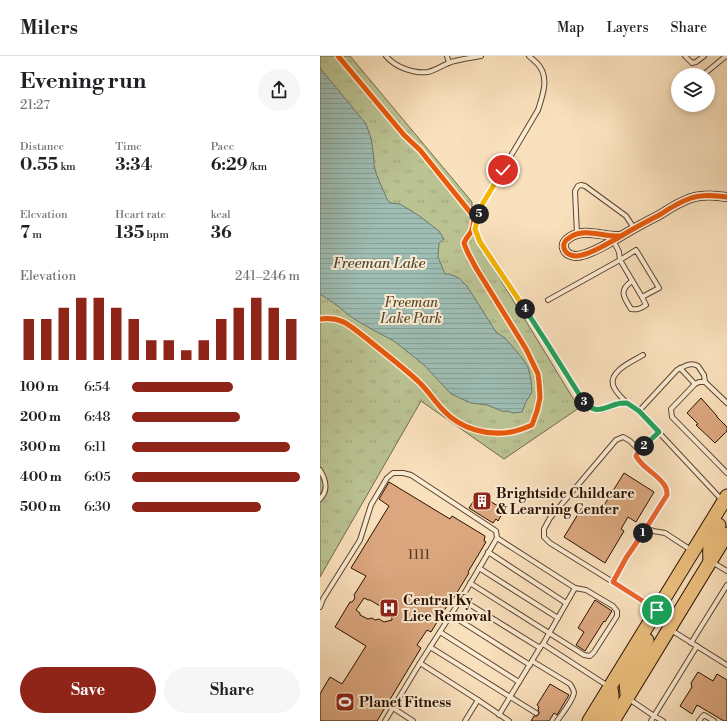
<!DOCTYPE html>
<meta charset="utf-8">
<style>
body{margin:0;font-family:"Libre Bodoni",serif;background:#f6f6f6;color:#202124;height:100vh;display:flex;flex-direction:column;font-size:15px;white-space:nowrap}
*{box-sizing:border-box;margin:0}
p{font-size:13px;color:#757577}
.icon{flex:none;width:22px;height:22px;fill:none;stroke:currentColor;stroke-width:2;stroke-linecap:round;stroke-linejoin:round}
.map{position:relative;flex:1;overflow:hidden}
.side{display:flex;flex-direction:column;background:#fff;width:320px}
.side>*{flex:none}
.buttons{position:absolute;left:351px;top:12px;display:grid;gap:8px}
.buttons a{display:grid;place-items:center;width:44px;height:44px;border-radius:50%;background:#fff;box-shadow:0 2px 6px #0003;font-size:20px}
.pin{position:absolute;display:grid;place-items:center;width:34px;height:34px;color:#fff;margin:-17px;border:2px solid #fff;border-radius:50%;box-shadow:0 1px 4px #0007}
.km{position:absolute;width:20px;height:20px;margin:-10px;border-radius:50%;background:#222;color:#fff;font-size:11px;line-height:20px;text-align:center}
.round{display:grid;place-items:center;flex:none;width:42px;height:42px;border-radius:21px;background:#f6f6f6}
.head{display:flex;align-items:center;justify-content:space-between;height:68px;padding:0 20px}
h1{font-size:22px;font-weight:800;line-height:30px}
.stats{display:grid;grid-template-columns:repeat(3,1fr);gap:6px;height:68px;padding:4px 20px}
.stats div{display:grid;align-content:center}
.stats b{font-size:17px;font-weight:800}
.stats small{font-size:11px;font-weight:400}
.stats p{font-size:11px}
.chart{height:112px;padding:8px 20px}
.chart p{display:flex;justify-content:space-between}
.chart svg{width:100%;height:72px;margin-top:4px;stroke:#8f2418;stroke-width:6}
.button{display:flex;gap:8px;margin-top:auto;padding:8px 20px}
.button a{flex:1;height:46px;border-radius:24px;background:#8f2418;color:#fff;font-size:16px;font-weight:800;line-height:46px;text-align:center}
.button a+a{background:#f6f6f6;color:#202124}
ul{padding:0 20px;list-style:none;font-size:13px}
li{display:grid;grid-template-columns:64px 48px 1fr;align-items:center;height:30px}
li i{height:10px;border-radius:5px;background:#8f2418}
header{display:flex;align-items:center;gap:24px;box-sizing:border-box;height:56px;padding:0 20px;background:#fff;border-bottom:1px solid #e0e0e0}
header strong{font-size:19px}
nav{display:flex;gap:22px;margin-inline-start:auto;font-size:14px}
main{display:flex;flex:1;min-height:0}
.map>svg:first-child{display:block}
.park{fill:url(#park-tufts);stroke:#726a4a}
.water{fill:url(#water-rules);stroke:#6f786b}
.building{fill:#dca77f;stroke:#281000;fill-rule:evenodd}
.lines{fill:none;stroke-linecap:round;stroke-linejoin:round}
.service-casing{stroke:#5c442f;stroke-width:6}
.minor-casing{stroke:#5c442f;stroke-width:10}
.primary-casing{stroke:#281000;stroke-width:15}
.service{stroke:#fcecd4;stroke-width:4}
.minor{stroke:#fcecd4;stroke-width:8}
.primary{stroke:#edc07e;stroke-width:13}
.cycleway-casing{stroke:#fcecd4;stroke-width:8}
.cycleway{stroke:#e8590c;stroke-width:5}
.split-1-casing{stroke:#fff;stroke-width:8}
.split-2-casing{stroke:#fff;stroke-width:8}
.split-3-casing{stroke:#fff;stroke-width:8}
.split-4-casing{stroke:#fff;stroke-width:8}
.split-5-casing{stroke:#fff;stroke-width:8}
.split-6-casing{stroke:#fff;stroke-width:8}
.split-1{stroke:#f0652b;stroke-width:5}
.split-2{stroke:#f0652b;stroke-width:5}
.split-3{stroke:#22a559;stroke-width:5}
.split-4{stroke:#22a559;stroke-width:5}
.split-5{stroke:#f5b400;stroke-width:5}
.split-6{stroke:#f5b400;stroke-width:5}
.labels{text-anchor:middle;stroke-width:4;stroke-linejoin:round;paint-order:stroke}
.number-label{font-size:12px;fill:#553620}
.park-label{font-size:14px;font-style:italic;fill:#5b4f33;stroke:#fcecd4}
.poi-label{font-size:14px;font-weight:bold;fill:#281000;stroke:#fcecd4;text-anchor:start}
.water-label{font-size:15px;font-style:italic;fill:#514d3f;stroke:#fcecd4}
</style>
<header>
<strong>Milers</strong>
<nav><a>Map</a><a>Layers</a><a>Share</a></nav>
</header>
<main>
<section class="side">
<div class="head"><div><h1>Evening run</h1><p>21:27</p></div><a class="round"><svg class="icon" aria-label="share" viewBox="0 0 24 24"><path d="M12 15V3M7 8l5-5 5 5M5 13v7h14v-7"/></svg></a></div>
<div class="stats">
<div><p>Distance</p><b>0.55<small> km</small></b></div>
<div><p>Time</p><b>3:34</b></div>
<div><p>Pace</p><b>6:29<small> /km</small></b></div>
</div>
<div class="stats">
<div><p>Elevation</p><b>7<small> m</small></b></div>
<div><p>Heart rate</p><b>135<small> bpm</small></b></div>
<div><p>kcal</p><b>36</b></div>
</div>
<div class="chart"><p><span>Elevation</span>241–246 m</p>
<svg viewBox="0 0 160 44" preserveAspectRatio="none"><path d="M5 44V19M15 44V19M25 44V12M35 44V6M45 44V6M55 44V12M65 44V19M75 44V32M85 44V32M95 44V38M105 44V32M115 44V19M125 44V12M135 44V6M145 44V12M155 44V19"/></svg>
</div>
<ul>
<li><b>100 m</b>6:54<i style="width:60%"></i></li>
<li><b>200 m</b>6:48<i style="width:64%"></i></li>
<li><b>300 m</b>6:11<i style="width:94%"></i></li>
<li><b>400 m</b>6:05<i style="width:100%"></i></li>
<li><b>500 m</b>6:30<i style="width:77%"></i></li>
</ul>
<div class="button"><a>Save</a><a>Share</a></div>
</section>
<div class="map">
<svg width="407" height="665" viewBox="0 0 407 665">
<defs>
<pattern id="park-tufts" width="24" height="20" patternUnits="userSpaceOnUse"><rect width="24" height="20" fill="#bbc393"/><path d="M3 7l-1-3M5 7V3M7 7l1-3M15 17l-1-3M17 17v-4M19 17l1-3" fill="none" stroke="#a1a67d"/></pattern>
<pattern id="water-rules" width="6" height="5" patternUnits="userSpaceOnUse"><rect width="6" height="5" fill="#9ebdb3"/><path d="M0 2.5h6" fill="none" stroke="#88a198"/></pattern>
</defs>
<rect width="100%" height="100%" fill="#fae1bd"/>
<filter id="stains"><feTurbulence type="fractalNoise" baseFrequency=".005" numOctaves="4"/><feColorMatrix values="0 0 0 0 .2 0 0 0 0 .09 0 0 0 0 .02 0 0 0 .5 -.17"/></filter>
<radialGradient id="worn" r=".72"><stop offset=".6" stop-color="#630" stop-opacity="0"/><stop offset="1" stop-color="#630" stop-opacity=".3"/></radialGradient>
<path class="park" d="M0,0h30l122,146v31l107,175 -75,51 -83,-58 -101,176z"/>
<path class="water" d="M0,12l46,56 5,14 3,21c-2,10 10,32 14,42l3,2 9,1 18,11 21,16 5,8 -5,4 -1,14 7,17h5l9,4 8,8 29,46 9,6 7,8 11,13 5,8 3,13 1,12 -6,10 -4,10 -9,1 -5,-2h-6l-15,-6 -16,-2 -20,-9 -28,-30 -29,-23 -21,-11 -17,-10 -9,-6 -9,-8 -18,-12z"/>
<g class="building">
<path d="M381,342l16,18v1l10,10v4l-12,12 -19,-18 2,-1 -11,-11z"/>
<path d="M304,417l30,19 -18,30 -8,-5 -7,12 3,2 -19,32 -41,-26 19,-31 15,9z"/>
<path d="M69,426l61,37 2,-3 33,20 -1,5 2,1 -18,30 1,1 -16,26 -1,-1 -21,34 -4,-2 -10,15 4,3 -44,73h-57v-27l10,-17 12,7 24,-38 -31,-19 15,-25h2l3,-4 -1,-3 12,-19 -15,-8 38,-62 -10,-7zM44,542l4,2h2l10,6 2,-1 9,5 1,10 -8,2 -5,-3 -4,1 -3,-2 -4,1 -8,-4v-2l-4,-3z"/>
<path d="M158,438l25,15 -3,3 2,2 -4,7 -2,-2 -3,4 -24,-15z"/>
<path d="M275,544l17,11 -7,11 -1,-1 -19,30 -9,-6 8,-13 -6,-4z"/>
<path d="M378,616l15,9 4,-7 10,6v41h-3l-27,-16 -5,9 -12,-8 12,-19 -1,-4z"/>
<path d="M230,628l19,11 -12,20 -3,-2 -5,8h-18l3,-5h3l2,-2v-2l-1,-2 1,-3 -2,-2z"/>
</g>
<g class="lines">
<defs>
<g id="service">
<path d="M66,0c9,11 28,18 42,16 8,-2 15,-7 23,-10 10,-3 20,-4 30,-6"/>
<path d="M127,0l2,7"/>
<path d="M209,0c4,4 9,7 11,11 9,13 2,30 -2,43l-55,93 -6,14 -2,12 5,13 65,97 37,60 5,6 5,3 9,2 17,-6 9,-1 12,8 12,13 71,76"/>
<path d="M365,0l7,7 4,-1 8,-6"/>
<path d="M383,19l23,-19"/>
<path d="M257,178l-2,-43 3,-5 3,-1 4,1 41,30 8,12"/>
<path d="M316,194l23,38 -17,9 -22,-37z"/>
<path d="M312,225c-14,10 -8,16 -1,28 6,1 9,0 15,-4l-4,-8"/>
<path d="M228,244l72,-40 -1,-8 -6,-12"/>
<path d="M360,312l15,16"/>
<path d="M307,347c-5,-5 -12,-11 -14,-18 -4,-14 20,-24 30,-30"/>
<path d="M407,347l-22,-21h-6l-4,2 -24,25 1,8 55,56"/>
<path d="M319,355l38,-41c8,-4 13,-8 21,-4l6,9 1,7"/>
<path d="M0,414c6,10 9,20 0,29"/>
<path d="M326,471l7,4 12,2 26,17"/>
<path d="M168,496l78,51"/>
<path d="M392,506l15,9"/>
<path d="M159,512l79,50"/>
<path d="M293,526l-63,-39 -6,-6v-8l6,-11 66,-78 7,-3 7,4 9,9"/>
<path d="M150,527l114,72 6,1 4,-4 23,-36v-5l-4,-5 -27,-16 -11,-2"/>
<path d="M141,543l79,49"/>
<path d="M0,551l3,-8 37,-59 11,-35 16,-27 6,-5h10l8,2 85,56 1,7"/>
<path d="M335,552l-42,-26 13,-23 41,-64c0,-3 0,-6 -2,-9 -7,-12 -22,-17 -29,-30l3,-6 20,-18"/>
<path d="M131,559l79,50"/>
<path d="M351,574l56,35"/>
<path d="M120,576l79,50"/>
<path d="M371,587l36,-58"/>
<path d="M110,591l106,66"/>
<path d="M212,605l38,23c2,3 4,6 4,9 -2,9 -12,21 -17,28"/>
<path d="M100,607l58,37"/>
<path d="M309,643l25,17 43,-70"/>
<path d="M73,652l20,13"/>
<path d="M179,659l42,-69"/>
<path d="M65,665l35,-58 41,-64 36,-61 78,50 -32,56 65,42"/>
<path d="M145,665l13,-21 31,21"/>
<path d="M331,665l3,-5 9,5"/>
<path d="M379,665l3,-4 2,-2 10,6"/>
</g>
<path id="minor" d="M300,180c-17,1 -36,-9 -51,2 -4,2 -6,6 -5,10 2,8 12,9 18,7 13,-3 24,-11 36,-17 14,-9 28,-16 43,-24 9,-6 19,-12 30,-16 12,-4 24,-3 36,-1"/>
<g id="primary">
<path d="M390,505c-1,-18 -1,-20 9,-36"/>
<path d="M307,638l-1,-12 21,-42"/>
<path d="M269,665l138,-225"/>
<path d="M282,665c6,-11 14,-21 8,-34"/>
<path d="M293,665l114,-187"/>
</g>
</defs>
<use href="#service" class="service-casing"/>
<use href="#minor" class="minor-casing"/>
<use href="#primary" class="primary-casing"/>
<use href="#service" class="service"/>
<use href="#minor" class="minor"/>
<use href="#primary" class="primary"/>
<defs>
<g id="cycleway">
<path d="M300,180c-17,1 -36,-9 -51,2 -4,2 -6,6 -5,10 2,8 12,9 18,7 13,-3 24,-11 36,-17 14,-9 28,-16 43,-24 9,-6 19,-12 30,-16 12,-4 24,-3 36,-1"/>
<path d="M0,263c22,-3 30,7 46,19 18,15 37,29 54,45 9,9 15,19 24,28 17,18 43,25 67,21 7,-1 14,-4 21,-7l5,-14 3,-13 -1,-16 -1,-8 -12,-25 -50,-81 -8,-15 -3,-7 -1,-3 2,-4 5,-7 2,-6 1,-9 -54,-67 -16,-15 -66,-79"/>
</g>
</defs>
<use href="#cycleway" class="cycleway-casing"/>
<use href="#cycleway" class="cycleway"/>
</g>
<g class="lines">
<defs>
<path id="split-1" d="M323,477l-17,25 -13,24 44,28"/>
<path id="split-2" d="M323,477l24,-38c0,-3 0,-6 -2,-9 -7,-12 -22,-17 -29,-30l3,-6 5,-4"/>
<path id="split-3" d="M264,346c12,13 19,6 33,2 3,-1 7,-1 10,-1l12,8 20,21 -15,14"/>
<path id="split-4" d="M205,253l20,31 39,62"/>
<path id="split-5" d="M159,158l-4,15 5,13 45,67"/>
<path id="split-6" d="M159,158l4,-11 20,-33"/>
</defs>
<use href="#split-1" class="split-1-casing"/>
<use href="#split-2" class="split-2-casing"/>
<use href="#split-3" class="split-3-casing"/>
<use href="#split-4" class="split-4-casing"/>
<use href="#split-5" class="split-5-casing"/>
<use href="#split-6" class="split-6-casing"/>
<use href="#split-1" class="split-1"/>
<use href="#split-2" class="split-2"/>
<use href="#split-3" class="split-3"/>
<use href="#split-4" class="split-4"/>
<use href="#split-5" class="split-5"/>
<use href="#split-6" class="split-6"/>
</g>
<defs>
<symbol id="building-square" viewBox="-11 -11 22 22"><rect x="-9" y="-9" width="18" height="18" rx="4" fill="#8f2418" stroke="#fcecd4"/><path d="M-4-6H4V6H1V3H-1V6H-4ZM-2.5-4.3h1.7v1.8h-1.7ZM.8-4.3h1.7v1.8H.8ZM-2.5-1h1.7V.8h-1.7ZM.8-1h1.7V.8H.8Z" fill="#fff"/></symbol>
<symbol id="hospital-square" viewBox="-11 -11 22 22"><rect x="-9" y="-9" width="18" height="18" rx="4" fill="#8f2418" stroke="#fcecd4"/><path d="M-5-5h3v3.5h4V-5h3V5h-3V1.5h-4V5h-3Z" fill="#fff"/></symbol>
<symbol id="stadium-square" viewBox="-11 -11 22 22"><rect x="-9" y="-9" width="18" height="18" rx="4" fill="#8f2418" stroke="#fcecd4"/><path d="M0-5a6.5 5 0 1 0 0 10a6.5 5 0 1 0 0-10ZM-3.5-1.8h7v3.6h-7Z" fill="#fff"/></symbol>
</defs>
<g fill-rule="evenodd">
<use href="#building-square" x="151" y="434" width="22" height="22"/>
<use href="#hospital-square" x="58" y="541" width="22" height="22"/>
<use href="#stadium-square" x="14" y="635" width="22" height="22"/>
</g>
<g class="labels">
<g class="number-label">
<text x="99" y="503">1111</text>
</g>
<g class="park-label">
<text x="91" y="251">Freeman<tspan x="91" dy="16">Lake Park</tspan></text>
</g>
<g class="poi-label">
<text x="176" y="442">Brightside Childcare<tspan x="176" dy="16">&amp; Learning Center</tspan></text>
<text x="83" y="549">Central Ky<tspan x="83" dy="16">Lice Removal</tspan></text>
<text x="39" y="651">Planet Fitness</text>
</g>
<g class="water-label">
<text x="59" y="212">Freeman Lake</text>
</g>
</g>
<rect width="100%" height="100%" filter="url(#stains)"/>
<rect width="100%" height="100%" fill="url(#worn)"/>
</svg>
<div class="buttons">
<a><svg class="icon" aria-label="layers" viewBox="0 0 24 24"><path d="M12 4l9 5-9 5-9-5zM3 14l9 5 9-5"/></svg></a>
</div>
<div class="pin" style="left:337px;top:554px;background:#1e9e55"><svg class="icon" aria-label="arrive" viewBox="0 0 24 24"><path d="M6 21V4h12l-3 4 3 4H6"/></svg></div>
<div class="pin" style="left:183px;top:114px;background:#d93025"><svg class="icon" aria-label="check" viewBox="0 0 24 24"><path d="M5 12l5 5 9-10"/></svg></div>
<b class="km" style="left:323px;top:477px">1</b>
<b class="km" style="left:324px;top:390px">2</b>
<b class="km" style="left:264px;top:346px">3</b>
<b class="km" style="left:205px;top:253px">4</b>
<b class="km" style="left:159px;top:158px">5</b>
</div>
</main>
